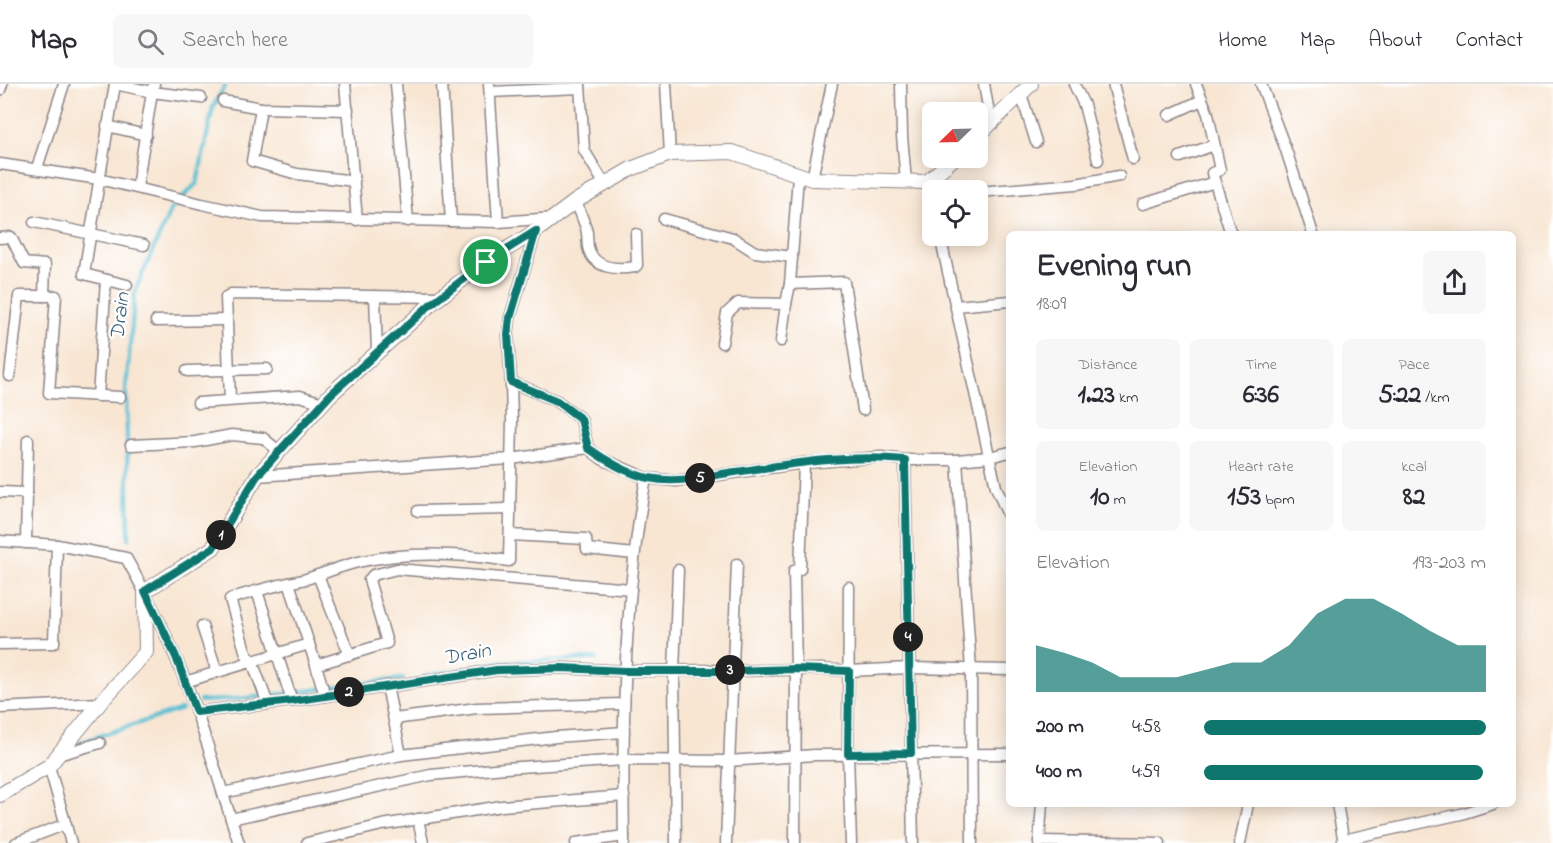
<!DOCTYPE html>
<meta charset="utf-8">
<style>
body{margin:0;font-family:"Indie Flower",sans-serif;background:#f7f7f7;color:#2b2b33;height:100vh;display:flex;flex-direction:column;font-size:22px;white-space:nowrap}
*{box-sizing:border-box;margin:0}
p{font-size:20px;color:#7c7c81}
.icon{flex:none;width:33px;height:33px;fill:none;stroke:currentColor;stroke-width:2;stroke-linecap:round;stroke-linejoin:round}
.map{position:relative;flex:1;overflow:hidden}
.panel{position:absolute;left:1006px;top:147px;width:510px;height:576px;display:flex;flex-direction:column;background:#fff;border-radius:9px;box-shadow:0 3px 15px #0003}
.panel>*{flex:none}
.needle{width:39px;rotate:247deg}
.fabs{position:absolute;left:922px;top:18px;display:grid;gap:12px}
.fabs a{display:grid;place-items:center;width:66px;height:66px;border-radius:9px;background:#fff;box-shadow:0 3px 15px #0003;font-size:30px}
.pin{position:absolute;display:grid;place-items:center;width:51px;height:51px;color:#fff;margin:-26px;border:3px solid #fff;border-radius:50%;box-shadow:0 2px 6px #0007}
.km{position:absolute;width:30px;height:30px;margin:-15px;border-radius:50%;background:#222;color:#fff;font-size:16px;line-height:30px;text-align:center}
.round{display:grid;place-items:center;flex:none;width:63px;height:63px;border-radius:9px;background:#f7f7f7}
.head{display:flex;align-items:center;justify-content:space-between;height:102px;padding:0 30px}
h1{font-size:33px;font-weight:700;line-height:45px}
.metrics{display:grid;grid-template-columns:repeat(3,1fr);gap:9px;height:102px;padding:6px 30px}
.metrics div{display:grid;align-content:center;border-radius:9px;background:#f7f7f7;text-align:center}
.metrics b{font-size:26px;font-weight:700}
.metrics small{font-size:16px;font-weight:400}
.metrics p{font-size:16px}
.chart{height:168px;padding:12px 30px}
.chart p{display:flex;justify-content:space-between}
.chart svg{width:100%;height:108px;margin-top:6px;fill:#0f766e;opacity:.7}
ul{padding:0 30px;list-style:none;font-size:20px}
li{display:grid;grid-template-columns:96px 72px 1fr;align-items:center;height:45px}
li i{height:15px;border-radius:8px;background:#0f766e}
header{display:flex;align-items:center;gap:36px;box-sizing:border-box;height:84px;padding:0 30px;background:#fff;border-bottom:2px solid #e1e1e2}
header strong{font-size:28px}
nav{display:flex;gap:33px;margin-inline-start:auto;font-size:21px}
.search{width:420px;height:54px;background:#f7f7f7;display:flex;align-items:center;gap:15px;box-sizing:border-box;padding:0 21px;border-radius:9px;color:#7c7c81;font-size:22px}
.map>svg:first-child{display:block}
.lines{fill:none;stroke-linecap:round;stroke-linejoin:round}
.stream{stroke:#56bed3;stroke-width:4}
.minor-casing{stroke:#8d8487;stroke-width:13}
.tertiary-casing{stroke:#8d8487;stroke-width:16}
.minor{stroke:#fff;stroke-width:10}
.tertiary{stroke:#fff;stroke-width:14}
.route-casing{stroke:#fff;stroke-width:12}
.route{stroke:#0f766e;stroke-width:8}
.labels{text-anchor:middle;stroke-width:4.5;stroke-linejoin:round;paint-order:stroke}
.water-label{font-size:21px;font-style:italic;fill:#376078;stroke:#fff}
</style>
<header>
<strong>Map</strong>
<div class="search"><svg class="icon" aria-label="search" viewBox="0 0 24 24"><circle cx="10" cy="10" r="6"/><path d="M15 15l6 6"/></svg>Search here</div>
<nav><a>Home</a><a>Map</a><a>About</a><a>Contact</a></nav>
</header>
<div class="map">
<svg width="1553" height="759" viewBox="0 0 1553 759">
<rect width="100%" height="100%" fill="#fff"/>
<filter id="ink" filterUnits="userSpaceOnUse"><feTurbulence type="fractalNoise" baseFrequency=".0167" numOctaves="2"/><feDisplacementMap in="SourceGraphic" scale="12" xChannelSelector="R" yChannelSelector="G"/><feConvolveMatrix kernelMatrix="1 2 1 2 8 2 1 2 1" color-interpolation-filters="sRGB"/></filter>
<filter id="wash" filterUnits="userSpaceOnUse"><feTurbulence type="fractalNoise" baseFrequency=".008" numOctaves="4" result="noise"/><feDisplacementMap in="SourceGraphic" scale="24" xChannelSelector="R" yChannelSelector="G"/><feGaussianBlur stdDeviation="1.35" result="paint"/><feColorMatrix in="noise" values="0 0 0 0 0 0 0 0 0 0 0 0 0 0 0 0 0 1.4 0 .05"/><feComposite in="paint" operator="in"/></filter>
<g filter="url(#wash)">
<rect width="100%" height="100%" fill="#f8e6d3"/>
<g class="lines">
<g class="stream">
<path d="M129,455l-3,-150 9,-98 36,-82 26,-26 16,-76 13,-23"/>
<path d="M425,592l75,-14 97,-3"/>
<path d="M200,617c68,-2 135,-16 203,-22"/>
<path d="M78,659l104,-34"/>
</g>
</g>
</g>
<g filter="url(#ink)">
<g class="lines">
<defs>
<g id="minor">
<path d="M115,0l-31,190 43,11"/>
<path d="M115,0l37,8 2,-8"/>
<path d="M345,0l12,136"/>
<path d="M396,0l12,137"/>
<path d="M442,0l9,137"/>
<path d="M489,0l9,138"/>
<path d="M580,0l4,66 21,35"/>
<path d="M666,0l4,70"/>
<path d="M901,0l1,52 4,45"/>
<path d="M984,0l7,41"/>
<path d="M1074,0l10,21 14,55"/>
<path d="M1113,0l20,75"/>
<path d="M1196,0l12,30 12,56 -8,3 19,61"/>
<path d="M1261,0l25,66 27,84"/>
<path d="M0,6l2,-6"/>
<path d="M490,8l90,-4"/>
<path d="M1021,10l15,48"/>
<path d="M223,17l38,7 87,2"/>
<path d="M261,24l-9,53 45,13 57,7"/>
<path d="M1169,31l33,-15"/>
<path d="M107,42l39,9"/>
<path d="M1180,73l34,-12"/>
<path d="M0,80l99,15 103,25 60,13 236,5 56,-4"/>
<path d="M37,84l27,-84"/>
<path d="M812,95l20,-95"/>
<path d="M927,98l6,25"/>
<path d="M137,103l15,-95 49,6"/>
<path d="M978,108l98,-8 43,-8"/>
<path d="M576,117c3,9 7,18 10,27 2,6 1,13 2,19 5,22 29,23 47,20l2,-2 -1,-31"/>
<path d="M1143,120l72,-22"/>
<path d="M664,135l69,19 22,14 37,5"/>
<path d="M34,138l110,23"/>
<path d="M940,152l56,251 14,33"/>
<path d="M0,154l11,-1 13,26 21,2 -1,31"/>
<path d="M790,200l54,-2 19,128"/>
<path d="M375,212l2,56"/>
<path d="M786,220l4,-20 8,-108"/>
<path d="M956,222l54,-5"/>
<path d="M156,237l70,-1"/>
<path d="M722,259l5,-30 11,-10 48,1 -5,37"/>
<path d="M187,287l80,-2"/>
<path d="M10,292l9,-80h37l-7,97 71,4"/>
<path d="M511,298l-3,-47 2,-17 26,-87"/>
<path d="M98,312l8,-116"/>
<path d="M230,316l-4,-103 5,-3 208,3"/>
<path d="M198,319l102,-7 23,7"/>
<path d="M131,361l64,-3 37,-7 31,3 17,14"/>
<path d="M905,376l8,383"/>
<path d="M957,376l14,210 1,173"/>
<path d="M257,392l254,-17 77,-11"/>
<path d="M0,408l27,1"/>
<path d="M418,427l92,-2"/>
<path d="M510,451l76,4 1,10 47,5"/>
<path d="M0,457l57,4 69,13c18,32 35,65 49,98 26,61 43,125 64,187"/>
<path d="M26,459l2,-103"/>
<path d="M318,491l13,34 19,46"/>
<path d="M289,499l27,82 71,-22 -18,-63 4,-5 24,-6 234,20"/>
<path d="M849,503l-1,168 3,88"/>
<path d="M257,507l35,110"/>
<path d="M202,542l15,46"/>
<path d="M0,560l54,-1 3,-98"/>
<path d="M316,581l9,31"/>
<path d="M185,598l124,-38"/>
<path d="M387,602l14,69"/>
<path d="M268,620l-16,-43 -6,-7 -16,-55c25,-9 51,-14 76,-20 17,-5 35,-13 52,-17 51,-11 100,-9 151,-1l3,-140 -1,-39 46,19 24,18 7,29 14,11 44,19 30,3 128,-18 77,-6 24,3h52l32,-3 21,-5"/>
<path d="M0,624l100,-5"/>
<path d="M196,628l96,-11 205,-31 66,-2 62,3 107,-1 1,1 87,-2 29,2 60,-3 101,2"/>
<path d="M394,635l83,-11 147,-4"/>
<path d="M58,671l42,-12"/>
<path d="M49,682l22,77"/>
<path d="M223,709l178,-38 155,-18 68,-5"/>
<path d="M1337,720l7,39"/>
<path d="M231,735l200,-44 74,-7 119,-8 104,1 87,-6 195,-1"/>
<path d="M418,735l5,24"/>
<path d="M1343,756l118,-26 32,-10"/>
<path d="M1039,757l121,2"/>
<path d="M16,759l50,-19"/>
<path d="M307,759l75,-18 120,-19 122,-10"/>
<path d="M576,759l48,-7"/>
<path d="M624,759c-2,-122 0,-245 22,-365"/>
<path d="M676,759l-2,-172 4,-101"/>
<path d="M726,759l11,-279"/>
<path d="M795,759l1,-174 -2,-98 6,-2 4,-106"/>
<path d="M1039,759l3,-39"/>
<path d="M1240,759l8,-39"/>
</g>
<g id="tertiary">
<path d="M978,52l53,-52"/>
<path d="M0,711l49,-29 51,-63 46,-51 -1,-61 68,-43 44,-72 74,-82 100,-90 55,-42 50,-31 40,-30 55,-32 39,-15 62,-2 80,27 115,3 27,-24"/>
</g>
</defs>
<use href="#minor" class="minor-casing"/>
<use href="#tertiary" class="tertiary-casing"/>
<use href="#minor" class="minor"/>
<use href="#tertiary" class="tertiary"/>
</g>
</g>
<g class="lines" filter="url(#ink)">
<defs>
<path id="route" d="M536,147l-26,87 -2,16 3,48 46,19 24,18 7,29c15,11 42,27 61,30 29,6 57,-2 86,-6 56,-8 114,-18 170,-12l6,293 -63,1 1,-83 -53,-2 -63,2h-108l-63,-3 -65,2 -205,31 -96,11 -20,-55 -31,-66 68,-43 44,-72 74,-82 100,-90 55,-42z"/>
</defs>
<use href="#route" class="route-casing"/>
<use href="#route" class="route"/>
</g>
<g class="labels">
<g class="water-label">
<text transform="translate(119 232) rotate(-83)" y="7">Drain</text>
<text transform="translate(467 569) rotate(-10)" y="7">Drain</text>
</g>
</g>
</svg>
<div class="fabs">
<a><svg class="needle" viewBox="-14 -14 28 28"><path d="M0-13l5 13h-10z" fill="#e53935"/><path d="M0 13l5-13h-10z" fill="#7c7c81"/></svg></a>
<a><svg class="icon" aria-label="locate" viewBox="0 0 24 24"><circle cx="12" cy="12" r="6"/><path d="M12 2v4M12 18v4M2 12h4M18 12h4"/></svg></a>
</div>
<div class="pin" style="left:486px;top:178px;background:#1e9e55"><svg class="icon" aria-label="arrive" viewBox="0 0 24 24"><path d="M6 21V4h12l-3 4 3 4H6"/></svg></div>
<b class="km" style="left:221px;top:451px">1</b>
<b class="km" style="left:349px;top:608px">2</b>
<b class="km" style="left:730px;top:586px">3</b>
<b class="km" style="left:908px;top:553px">4</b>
<b class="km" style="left:700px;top:394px">5</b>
<section class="panel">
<div class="head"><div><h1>Evening run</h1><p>18:09</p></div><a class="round"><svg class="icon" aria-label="share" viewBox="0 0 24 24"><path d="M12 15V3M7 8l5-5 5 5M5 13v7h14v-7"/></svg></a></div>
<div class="metrics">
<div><p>Distance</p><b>1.23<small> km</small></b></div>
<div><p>Time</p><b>6:36</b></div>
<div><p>Pace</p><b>5:22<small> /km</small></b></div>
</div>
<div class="metrics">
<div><p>Elevation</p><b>10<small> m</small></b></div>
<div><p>Heart rate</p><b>153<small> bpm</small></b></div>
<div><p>kcal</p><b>82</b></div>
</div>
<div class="chart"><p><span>Elevation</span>193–203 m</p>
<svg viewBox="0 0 160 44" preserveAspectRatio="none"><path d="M0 44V25L10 28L20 32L30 38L40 38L50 38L60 35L70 32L80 32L90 25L100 12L110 6L120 6L130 12L140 19L150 25L160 25V44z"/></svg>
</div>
<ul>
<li><b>200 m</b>4:58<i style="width:100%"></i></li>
<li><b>400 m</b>4:59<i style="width:99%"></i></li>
</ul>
</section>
</div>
